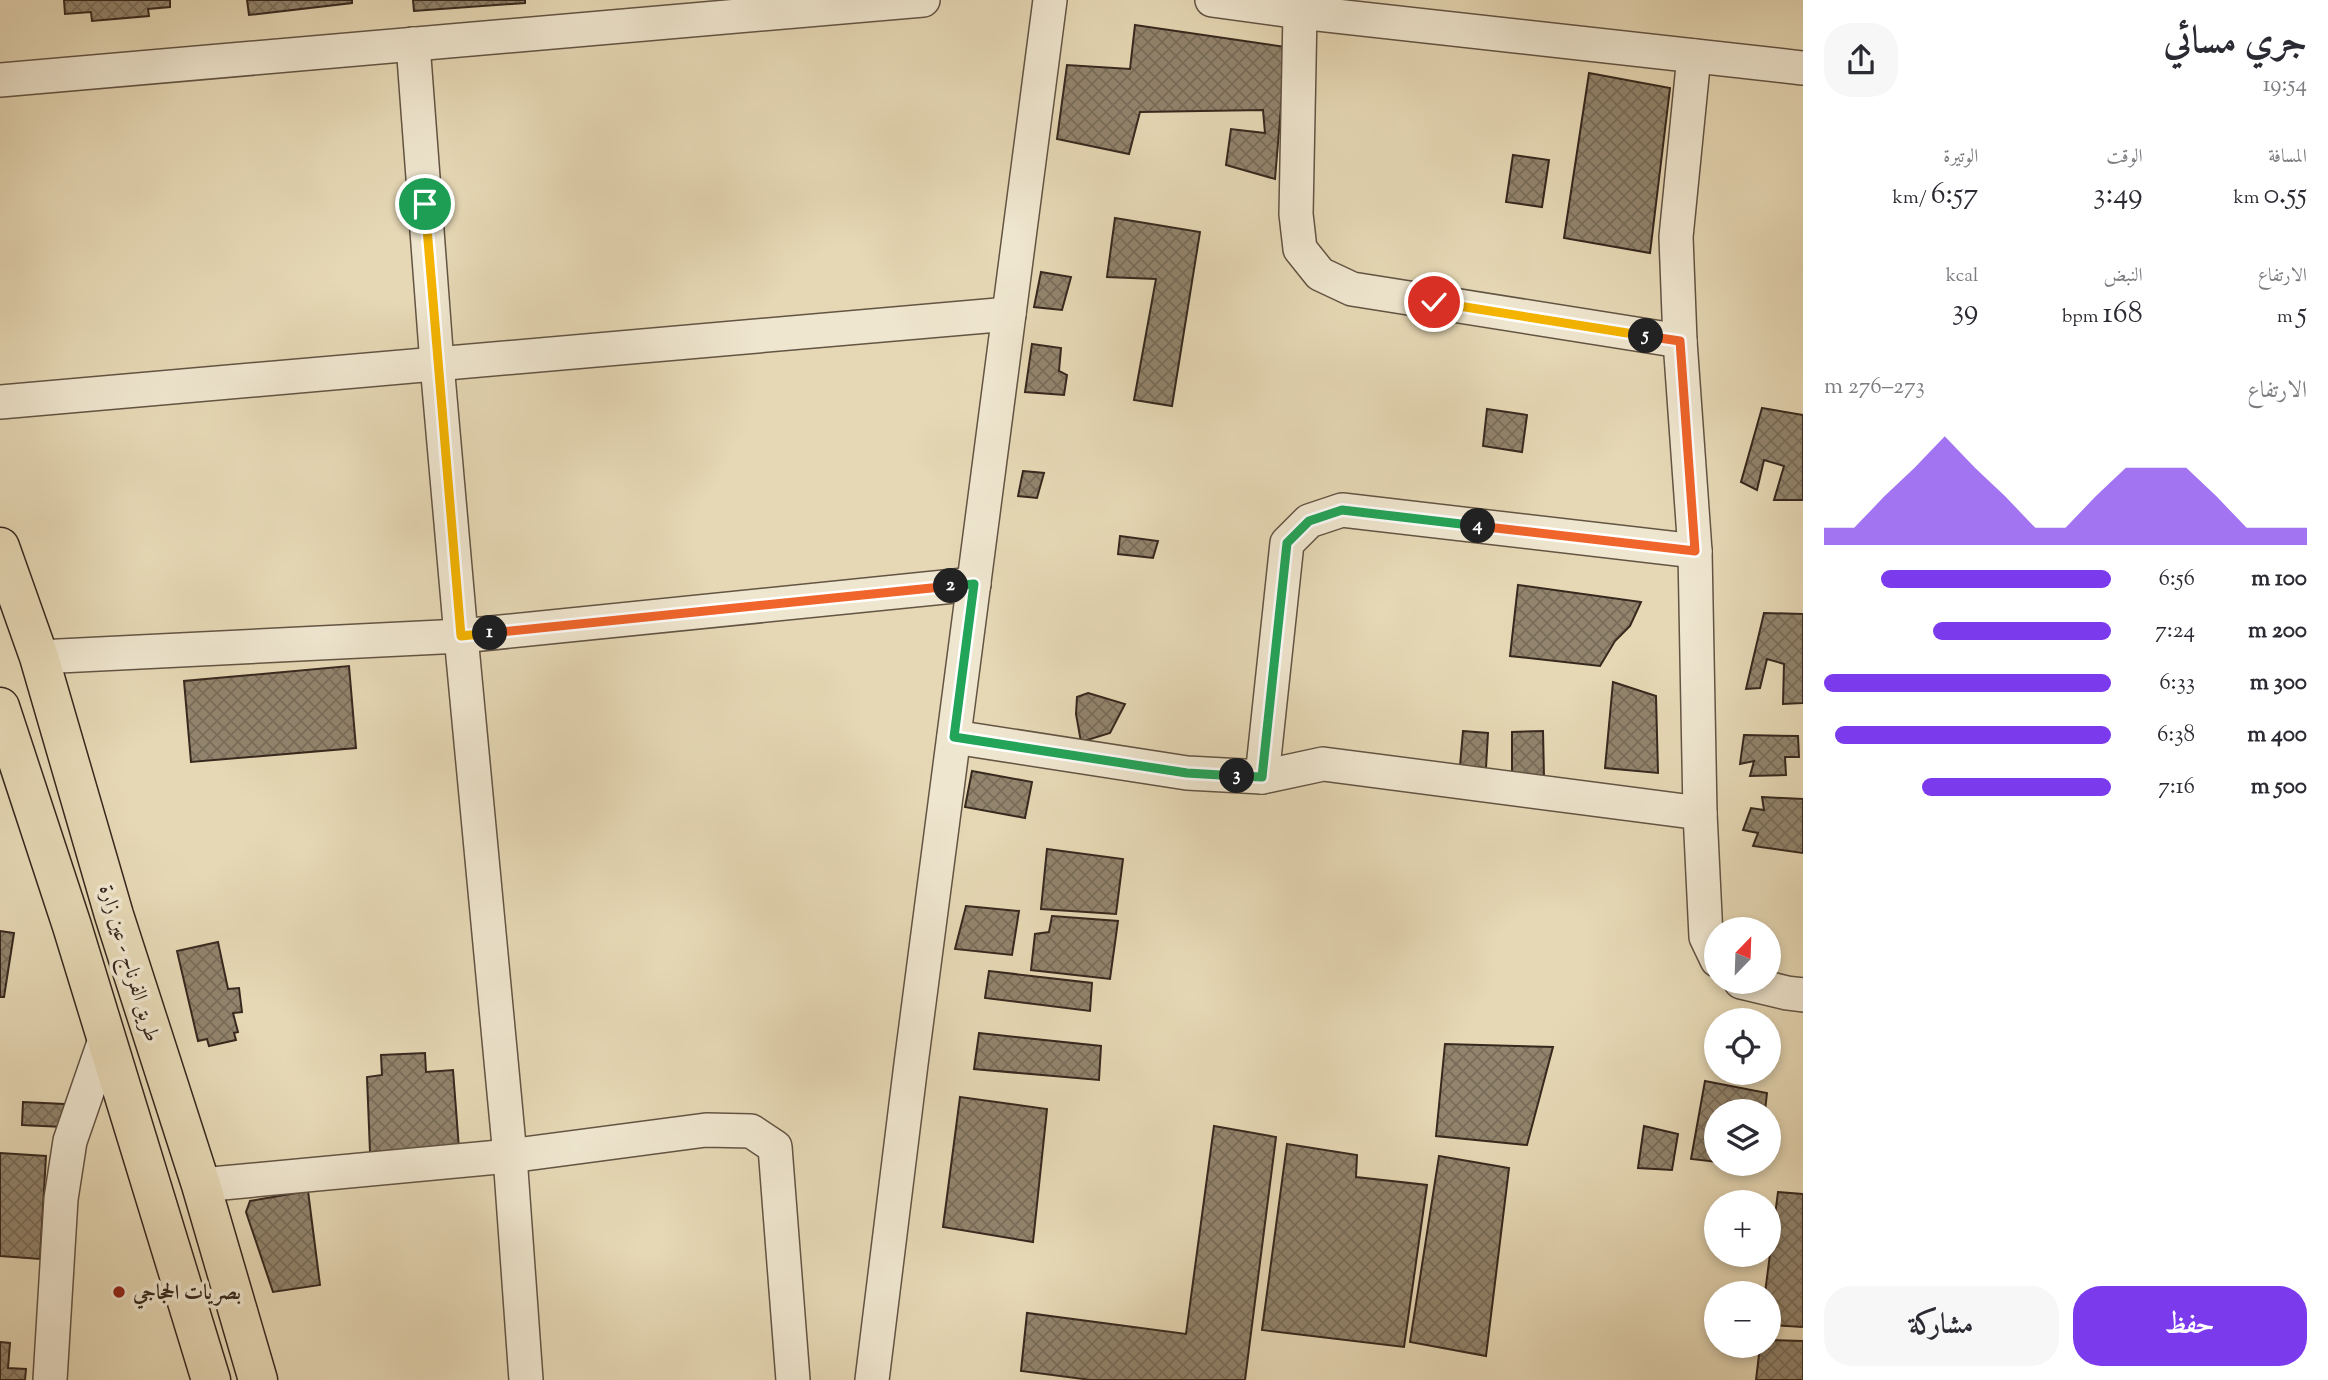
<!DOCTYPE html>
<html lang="ar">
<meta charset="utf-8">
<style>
body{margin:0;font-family:"Sorts Mill Goudy",Amiri,serif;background:#f7f7f7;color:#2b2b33;direction:rtl;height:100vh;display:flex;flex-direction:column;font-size:26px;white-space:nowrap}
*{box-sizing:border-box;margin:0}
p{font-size:23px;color:#7c7c81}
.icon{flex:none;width:38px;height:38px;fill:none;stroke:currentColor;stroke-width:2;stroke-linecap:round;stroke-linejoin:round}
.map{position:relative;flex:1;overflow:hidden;direction:ltr}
.panel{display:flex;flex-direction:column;background:#fff;width:525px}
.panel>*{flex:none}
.needle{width:46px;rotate:23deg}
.controls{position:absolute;left:1704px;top:917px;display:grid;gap:14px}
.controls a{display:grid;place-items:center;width:77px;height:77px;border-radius:50%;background:#fff;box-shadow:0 4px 10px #0003;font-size:35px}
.pin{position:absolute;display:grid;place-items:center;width:60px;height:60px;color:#fff;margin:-30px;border:4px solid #fff;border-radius:50%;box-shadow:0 2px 7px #0007}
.km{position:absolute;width:35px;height:35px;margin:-18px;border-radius:50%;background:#222;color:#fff;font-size:19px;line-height:35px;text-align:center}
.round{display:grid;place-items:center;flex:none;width:74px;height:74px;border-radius:28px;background:#f7f7f7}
.overview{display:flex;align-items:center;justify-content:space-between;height:119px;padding:0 21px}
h1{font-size:38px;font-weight:600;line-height:52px}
.metrics{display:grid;grid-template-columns:repeat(3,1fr);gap:10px;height:119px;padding:7px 21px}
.metrics div{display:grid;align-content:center}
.metrics b{font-size:30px;font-weight:600}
.metrics small{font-size:19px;font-weight:400}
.metrics p{font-size:19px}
.chart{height:196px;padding:14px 21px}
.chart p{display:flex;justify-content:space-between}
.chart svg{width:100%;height:126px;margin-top:7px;fill:#7c3aed;opacity:.7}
.primary-button{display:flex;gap:14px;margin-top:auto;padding:14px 21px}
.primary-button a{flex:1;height:80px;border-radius:28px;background:#7c3aed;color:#fff;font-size:28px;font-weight:600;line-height:80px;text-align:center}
.primary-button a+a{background:#f7f7f7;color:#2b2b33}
ul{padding:0 21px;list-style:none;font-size:23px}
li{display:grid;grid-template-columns:112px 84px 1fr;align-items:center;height:52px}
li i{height:18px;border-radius:9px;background:#7c3aed}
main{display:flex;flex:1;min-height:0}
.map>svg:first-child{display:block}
.building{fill:url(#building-cross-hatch);stroke:#37281e;stroke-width:2}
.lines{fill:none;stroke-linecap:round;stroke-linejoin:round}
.street-casing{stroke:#635444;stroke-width:36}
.primary-casing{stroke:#37281e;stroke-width:41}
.street{stroke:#efe6cf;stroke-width:33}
.primary{stroke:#e6d8b5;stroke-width:38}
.split-1-casing{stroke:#fff;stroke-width:14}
.split-2-casing{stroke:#fff;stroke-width:14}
.split-3-casing{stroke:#fff;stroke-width:14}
.split-4-casing{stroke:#fff;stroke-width:14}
.split-5-casing{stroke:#fff;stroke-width:14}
.split-6-casing{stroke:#fff;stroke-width:14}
.split-1{stroke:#f5b400;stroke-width:9}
.split-2{stroke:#f0652b;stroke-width:9}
.split-3{stroke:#22a559;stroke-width:9}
.split-4{stroke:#22a559;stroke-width:9}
.split-5{stroke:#f0652b;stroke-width:9}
.split-6{stroke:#f5b400;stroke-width:9}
.poi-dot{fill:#8f2418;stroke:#efe6cf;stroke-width:2.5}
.labels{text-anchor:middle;stroke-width:7;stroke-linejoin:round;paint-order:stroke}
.street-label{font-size:21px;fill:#37281e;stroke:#efe6cf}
.poi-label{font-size:21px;font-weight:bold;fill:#37281e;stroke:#efe6cf;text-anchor:start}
</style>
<main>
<section class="panel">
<div class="overview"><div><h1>جري مسائي</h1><p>19:54</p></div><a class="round"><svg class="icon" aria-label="share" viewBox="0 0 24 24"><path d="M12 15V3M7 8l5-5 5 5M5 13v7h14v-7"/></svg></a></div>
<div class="metrics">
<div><p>المسافة</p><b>0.55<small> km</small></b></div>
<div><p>الوقت</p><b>3:49</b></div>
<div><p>الوتيرة</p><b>6:57<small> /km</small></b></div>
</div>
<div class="metrics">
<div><p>الارتفاع</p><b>5<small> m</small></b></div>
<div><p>النبض</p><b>168<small> bpm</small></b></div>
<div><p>kcal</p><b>39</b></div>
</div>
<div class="chart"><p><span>الارتفاع</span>273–276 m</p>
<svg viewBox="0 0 160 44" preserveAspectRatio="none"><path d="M0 44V38L10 38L20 27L30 17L40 6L50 17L60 27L70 38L80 38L90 27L100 17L110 17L120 17L130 27L140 38L150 38L160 38V44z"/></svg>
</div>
<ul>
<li><b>100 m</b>6:56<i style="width:80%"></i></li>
<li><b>200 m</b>7:24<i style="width:62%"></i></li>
<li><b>300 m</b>6:33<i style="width:100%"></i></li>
<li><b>400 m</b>6:38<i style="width:96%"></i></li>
<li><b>500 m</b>7:16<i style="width:66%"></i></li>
</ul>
<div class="primary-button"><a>حفظ</a><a>مشاركة</a></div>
</section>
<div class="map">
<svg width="1803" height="1380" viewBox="0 0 1803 1380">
<defs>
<pattern id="building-cross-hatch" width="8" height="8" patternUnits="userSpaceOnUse" patternTransform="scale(1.75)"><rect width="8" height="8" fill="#92846d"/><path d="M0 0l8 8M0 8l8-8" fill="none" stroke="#786c59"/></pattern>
</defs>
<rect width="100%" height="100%" fill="#e6d8b5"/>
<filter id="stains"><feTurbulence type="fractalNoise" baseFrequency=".00286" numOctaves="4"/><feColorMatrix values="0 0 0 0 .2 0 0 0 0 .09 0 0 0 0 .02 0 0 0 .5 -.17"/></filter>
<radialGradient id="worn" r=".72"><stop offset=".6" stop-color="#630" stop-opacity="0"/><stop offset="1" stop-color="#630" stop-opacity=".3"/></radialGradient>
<g class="building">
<path d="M64,0h106v7l-22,2 1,7 -57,5 -1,-9 -26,2z"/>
<path d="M247,0h105v3l-103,12z"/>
<path d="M413,0h112v3l-111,8z"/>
<path d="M1135,25l151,22 -11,132 -49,-14 5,-36 34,4 -2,-23 -123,2 -11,42 -72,-15 10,-74 63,4z"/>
<path d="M1589,73l81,15 -20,165 -86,-15z"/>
<path d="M1513,155l36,5 -7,47 -36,-5z"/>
<path d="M1115,218l85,14 -28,174 -38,-6 22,-121 -49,-2z"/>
<path d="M1041,272l30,5 -9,33 -28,-3z"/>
<path d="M1032,344l29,4 -2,23 8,4 -3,20 -39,-3z"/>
<path d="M1762,408l41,7v85h-29l10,-34 -20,-6 -7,30 -16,-8z"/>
<path d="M1487,409l40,6 -5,37 -39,-6z"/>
<path d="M1023,471l21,2 -7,25 -19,-2z"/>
<path d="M1120,536l38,5 -5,17 -35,-4z"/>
<path d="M1518,585l123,17 -11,24 -15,15 -15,25 -90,-10z"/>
<path d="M1764,613l39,1v89l-20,1 1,-40 -17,-5 -7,29 -14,1z"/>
<path d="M349,666l7,82 -165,14 -7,-81z"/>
<path d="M1613,682l43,14 2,77 -53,-5z"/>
<path d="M1088,693l37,11 -15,29 -29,9 -5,-28 1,-17z"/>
<path d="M1463,731l25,2 -2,35 -26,-2z"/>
<path d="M1543,731l1,46h-32v-45z"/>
<path d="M1744,735l54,1 1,21h-14l1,18 -36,1 4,-15 -14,3z"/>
<path d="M972,771l60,11 -7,36 -60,-11z"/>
<path d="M1762,797l41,2v54l-50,-7 5,-13 -15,-3 8,-22 13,2z"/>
<path d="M1047,849l76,10 -7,55 -75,-5z"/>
<path d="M966,906l53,5 -7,44 -57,-6z"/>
<path d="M1052,916l66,5 -8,58 -79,-9 4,-36 14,-2z"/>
<path d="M0,931l14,2 -10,64h-4z"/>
<path d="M218,942l10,47 11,-1 3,24 -9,1 5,19 -4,1 2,7 -27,6 -2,-7 -9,2 -21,-90z"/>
<path d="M989,971l103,12 -2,28 -105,-13z"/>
<path d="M979,1033l122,13 -2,34 -125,-11z"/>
<path d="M1445,1044l108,3 -26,98 -91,-9z"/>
<path d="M425,1053l1,19 27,-2 6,79 -89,3 -3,-75 15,-2 -1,-20z"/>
<path d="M1705,1081l62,12 -2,18h-48v51l-26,-3z"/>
<path d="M960,1097l87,12 -14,133 -90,-15z"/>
<path d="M23,1102l41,2 -1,23 -41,-2z"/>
<path d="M1214,1126l62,11 -31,243h-154l-70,-9 6,-58 159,21z"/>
<path d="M1644,1126l34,8 -6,36 -34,-2z"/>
<path d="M1287,1144l70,11 -1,22 71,8 -23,162 -142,-17z"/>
<path d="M0,1153l46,3 -6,103 -40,-3z"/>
<path d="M1439,1156l70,12 -23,188 -76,-14z"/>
<path d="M308,1191l12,94 -47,7 -27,-80 4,-11z"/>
<path d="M1778,1192l25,2v133l-34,-2v-32h-4z"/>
<path d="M1769,1340l34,1v39h-47l4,-34h9z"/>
<path d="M0,1342l10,1 -2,25 18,1 -1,11h-25z"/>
</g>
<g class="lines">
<defs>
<g id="street">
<path d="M1212,0l88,12 503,56"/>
<path d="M1300,12l-4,202 4,35 20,25 32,15 328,52"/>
<path d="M413,44l24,320 24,272 49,520 16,224"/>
<path d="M1694,56l-18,181 4,104 15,210 5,262 6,124 11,23"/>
<path d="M0,80l923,-80"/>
<path d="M0,402l1009,-88"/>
<path d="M39,657l422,-21 513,-52"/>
<path d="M954,737l233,36 75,4 61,-13 377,49"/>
<path d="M1262,777l25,-234 22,-22 33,-11 353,41"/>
<path d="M1741,982l46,11 16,2"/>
<path d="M201,1185l309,-29 196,-26 45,1 24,16 18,233"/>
<path d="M50,1380l11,-181 9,-58 36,-104"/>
<path d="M872,1380l39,-316 139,-1064"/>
</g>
<g id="primary">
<path d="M0,547l39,110 75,258 87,270 57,195"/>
<path d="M0,707l72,219 139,454"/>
</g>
</defs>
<use href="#street" class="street-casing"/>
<use href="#primary" class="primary-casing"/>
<use href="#street" class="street"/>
<use href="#primary" class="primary"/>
</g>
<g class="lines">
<defs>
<path id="split-1" d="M425,204l36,432 29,-3"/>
<path id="split-2" d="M490,633l461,-47"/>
<path id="split-3" d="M951,586l23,-2 -20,153 233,36 50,3"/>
<path id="split-4" d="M1237,776l25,1 25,-234 22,-22 33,-11 136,16"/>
<path id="split-5" d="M1478,526l217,25 -15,-210 -34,-5"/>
<path id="split-6" d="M1434,302l212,34"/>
</defs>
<use href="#split-1" class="split-1-casing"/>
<use href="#split-2" class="split-2-casing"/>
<use href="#split-3" class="split-3-casing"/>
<use href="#split-4" class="split-4-casing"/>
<use href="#split-5" class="split-5-casing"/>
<use href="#split-6" class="split-6-casing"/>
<use href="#split-1" class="split-1"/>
<use href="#split-2" class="split-2"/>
<use href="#split-3" class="split-3"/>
<use href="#split-4" class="split-4"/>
<use href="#split-5" class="split-5"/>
<use href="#split-6" class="split-6"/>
</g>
<circle class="poi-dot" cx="119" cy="1292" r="7"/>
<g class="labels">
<g class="street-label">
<text transform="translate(130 963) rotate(73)" y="7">طريق الفرناج - عين زارة</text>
</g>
<g class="poi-label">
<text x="133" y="1299">بصريات الحجاجي</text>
</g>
</g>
<rect width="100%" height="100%" filter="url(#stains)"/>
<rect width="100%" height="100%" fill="url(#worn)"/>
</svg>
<div class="controls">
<a><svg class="needle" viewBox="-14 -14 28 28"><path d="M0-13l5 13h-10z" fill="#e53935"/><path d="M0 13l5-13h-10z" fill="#7c7c81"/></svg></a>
<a><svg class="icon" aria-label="locate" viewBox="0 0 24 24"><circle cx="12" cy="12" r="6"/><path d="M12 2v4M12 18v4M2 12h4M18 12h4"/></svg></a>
<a><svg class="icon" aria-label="layers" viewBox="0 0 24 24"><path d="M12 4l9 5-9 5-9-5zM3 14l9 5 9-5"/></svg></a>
<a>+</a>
<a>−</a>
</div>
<div class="pin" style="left:425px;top:204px;background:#1e9e55"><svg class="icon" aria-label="arrive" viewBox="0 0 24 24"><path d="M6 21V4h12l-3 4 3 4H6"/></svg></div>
<div class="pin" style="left:1434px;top:302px;background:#d93025"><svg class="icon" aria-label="check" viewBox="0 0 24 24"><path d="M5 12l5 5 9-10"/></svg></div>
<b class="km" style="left:490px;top:633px">1</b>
<b class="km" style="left:951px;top:586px">2</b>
<b class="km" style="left:1237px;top:776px">3</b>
<b class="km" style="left:1478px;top:526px">4</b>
<b class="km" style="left:1646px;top:336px">5</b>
</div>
</main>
